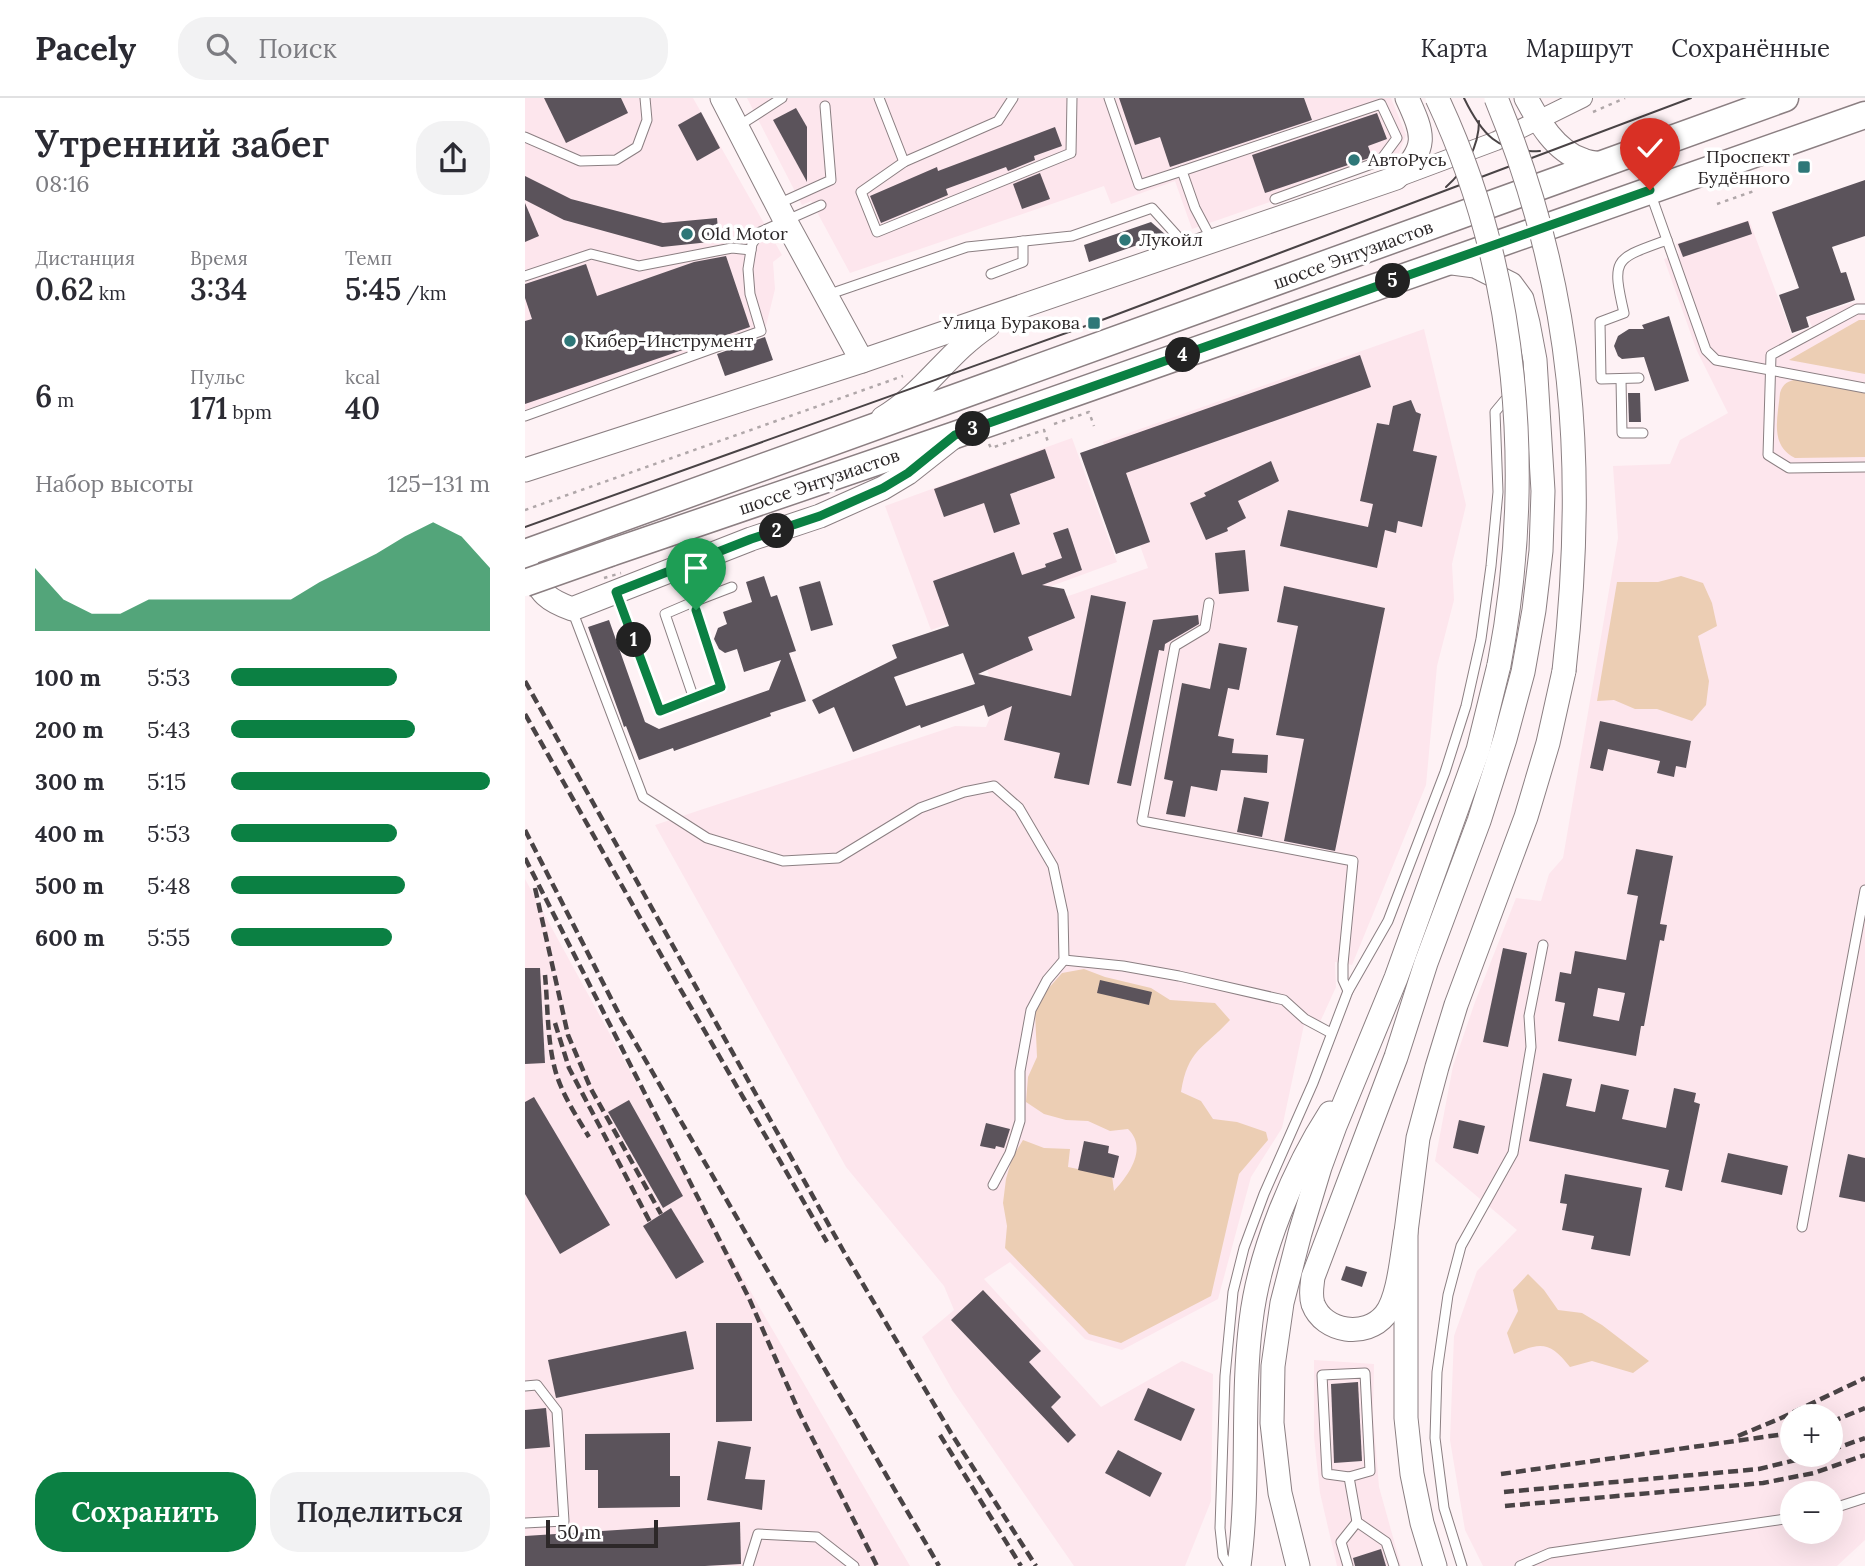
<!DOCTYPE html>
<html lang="ru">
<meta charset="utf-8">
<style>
body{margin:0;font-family:Lora,serif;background:#f2f2f3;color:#2b2b33;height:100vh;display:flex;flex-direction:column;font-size:26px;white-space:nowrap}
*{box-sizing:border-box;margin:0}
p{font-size:23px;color:#7c7c81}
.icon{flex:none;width:38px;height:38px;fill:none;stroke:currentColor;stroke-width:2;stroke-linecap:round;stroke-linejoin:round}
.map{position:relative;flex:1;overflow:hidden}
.details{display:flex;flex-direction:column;background:#fff;width:525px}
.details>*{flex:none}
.controls{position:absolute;left:1255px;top:1306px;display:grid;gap:14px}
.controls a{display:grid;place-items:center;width:63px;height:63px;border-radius:50%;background:#fff;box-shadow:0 7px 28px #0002;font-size:35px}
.scale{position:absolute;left:21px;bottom:18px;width:112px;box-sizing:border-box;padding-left:7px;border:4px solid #2d2829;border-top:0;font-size:19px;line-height:24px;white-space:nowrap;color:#2d2829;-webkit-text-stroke:5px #fff;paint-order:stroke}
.pin{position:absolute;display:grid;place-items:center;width:60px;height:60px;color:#fff;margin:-72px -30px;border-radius:50% 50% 50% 0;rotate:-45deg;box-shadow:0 0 7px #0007}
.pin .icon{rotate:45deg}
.km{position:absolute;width:35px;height:35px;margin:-18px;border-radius:50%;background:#222;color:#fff;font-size:19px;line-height:35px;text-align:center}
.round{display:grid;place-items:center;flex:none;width:74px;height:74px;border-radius:28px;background:#f2f2f3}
.headline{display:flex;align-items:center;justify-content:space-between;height:119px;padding:0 35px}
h1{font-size:38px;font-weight:600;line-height:52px}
.metrics{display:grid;grid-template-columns:repeat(3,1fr);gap:10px;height:119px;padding:7px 35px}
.metrics div{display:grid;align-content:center}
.metrics b{font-size:30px;font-weight:600}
.metrics small{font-size:19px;font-weight:400}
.metrics p{font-size:19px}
.chart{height:196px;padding:14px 35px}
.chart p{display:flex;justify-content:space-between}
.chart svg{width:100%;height:126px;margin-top:7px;fill:#0b8043;opacity:.7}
.primary-button{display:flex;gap:14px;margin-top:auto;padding:14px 35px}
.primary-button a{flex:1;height:80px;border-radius:28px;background:#0b8043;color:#fff;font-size:28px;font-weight:600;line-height:80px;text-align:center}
.primary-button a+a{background:#f2f2f3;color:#2b2b33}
ul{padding:0 35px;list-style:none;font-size:23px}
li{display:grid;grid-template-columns:112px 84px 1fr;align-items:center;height:52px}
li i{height:18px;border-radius:9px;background:#0b8043}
header{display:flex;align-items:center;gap:42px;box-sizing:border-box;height:98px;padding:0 35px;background:#fff;border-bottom:2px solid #e1e1e2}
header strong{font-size:33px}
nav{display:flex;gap:38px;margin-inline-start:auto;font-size:24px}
.search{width:490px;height:63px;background:#f2f2f3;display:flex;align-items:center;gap:18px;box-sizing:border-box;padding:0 24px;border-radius:28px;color:#7c7c81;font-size:26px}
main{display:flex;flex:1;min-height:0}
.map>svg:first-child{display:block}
.built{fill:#fde6ed;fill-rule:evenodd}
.green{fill:#ecceb4}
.building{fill:#5b535b;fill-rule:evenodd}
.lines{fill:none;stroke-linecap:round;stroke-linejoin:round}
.lane-casing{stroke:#8b7f82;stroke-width:11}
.street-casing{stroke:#8b7f82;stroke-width:20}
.secondary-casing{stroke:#8b7f82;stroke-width:25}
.primary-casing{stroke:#8b7f82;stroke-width:29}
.path{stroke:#b0a7a9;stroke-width:2.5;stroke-dasharray:3.5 5;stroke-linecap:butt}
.lane{stroke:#fff;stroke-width:9}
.street{stroke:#fff;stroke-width:18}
.secondary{stroke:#fff;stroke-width:23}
.primary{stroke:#fff;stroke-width:26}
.tram{stroke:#494345;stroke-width:2}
.rail{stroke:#494345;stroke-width:4.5;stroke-dasharray:10 5;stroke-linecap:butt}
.secondary-bridge-casing{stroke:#8b7f82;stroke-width:25;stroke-linecap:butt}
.primary-bridge-casing{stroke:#8b7f82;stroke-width:29;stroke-linecap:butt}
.path-bridge{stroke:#b0a7a9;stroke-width:2.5;stroke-dasharray:3.5 5;stroke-linecap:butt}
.secondary-bridge{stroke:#fff;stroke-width:23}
.primary-bridge{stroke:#fff;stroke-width:26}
.route-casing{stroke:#fff;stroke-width:14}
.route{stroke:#0b8043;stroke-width:9}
.poi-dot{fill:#2e7778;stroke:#fff;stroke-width:2.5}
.labels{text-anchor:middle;stroke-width:7;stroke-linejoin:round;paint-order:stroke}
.poi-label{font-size:18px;fill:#2d2829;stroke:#fff;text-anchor:start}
.street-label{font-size:18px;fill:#2d2829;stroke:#fff}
</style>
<header>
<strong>Pacely</strong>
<div class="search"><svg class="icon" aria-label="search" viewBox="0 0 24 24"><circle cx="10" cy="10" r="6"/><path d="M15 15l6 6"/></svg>Поиск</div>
<nav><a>Карта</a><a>Маршрут</a><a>Сохранённые</a></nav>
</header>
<main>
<section class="details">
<div class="headline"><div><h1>Утренний забег</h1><p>08:16</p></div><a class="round"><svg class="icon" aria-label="share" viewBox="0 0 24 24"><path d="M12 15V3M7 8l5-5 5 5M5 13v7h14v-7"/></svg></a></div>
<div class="metrics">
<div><p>Дистанция</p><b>0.62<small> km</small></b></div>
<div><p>Время</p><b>3:34</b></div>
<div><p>Темп</p><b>5:45<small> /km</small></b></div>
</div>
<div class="metrics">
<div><b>6<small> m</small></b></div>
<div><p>Пульс</p><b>171<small> bpm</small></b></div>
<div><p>kcal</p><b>40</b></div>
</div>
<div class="chart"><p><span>Набор высоты</span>125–131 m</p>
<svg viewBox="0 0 160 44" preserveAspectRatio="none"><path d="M0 44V22L10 33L20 38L30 38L40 33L50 33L60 33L70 33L80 33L90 33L100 27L110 22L120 17L130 11L140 6L150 11L160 22V44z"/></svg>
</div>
<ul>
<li><b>100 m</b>5:53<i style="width:64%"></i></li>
<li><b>200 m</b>5:43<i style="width:71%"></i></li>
<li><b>300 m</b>5:15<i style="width:100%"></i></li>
<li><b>400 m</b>5:53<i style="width:64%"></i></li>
<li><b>500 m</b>5:48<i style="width:67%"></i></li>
<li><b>600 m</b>5:55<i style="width:62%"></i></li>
</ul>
<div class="primary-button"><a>Сохранить</a><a>Поделиться</a></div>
</section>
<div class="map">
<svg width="1340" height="1468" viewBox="0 0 1340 1468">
<rect width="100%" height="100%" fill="#fef2f5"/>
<g class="built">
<path d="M0,0h168l89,157 -9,7 2,27 -9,37 -241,84z"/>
<path d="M222,0h644l15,37 -9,23 -205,71 -17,-48 -64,23 -7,-18 -254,87 -39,-72 -9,4z"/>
<path d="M1224,122l43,115 20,-8 -4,-10 44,-14h13v1237l-28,26h-354l-18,-36 -15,-90 4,-104 23,-65 40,-41 -82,-69 18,-95 22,-64 41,-104 25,3 8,-27 14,-16 55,-320 -5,-72 57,-2 10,-24 48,-27 -31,-62 -33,-92 15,-5 -3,-10zM1267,1318h39v38h-39zM1267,1395h39v38h-39z"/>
<path d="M899,231l42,176 -14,59 2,36 -17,66 -11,119 -74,180 -17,-3 1,25 -16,35 -15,-2 -23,108 -31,49 -33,122 -96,51 -37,-11 -75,-77 -26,17 117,128 81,-46 31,13 -2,127 -26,65h-111l-121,-175 -31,-54 32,-27 -10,-24 -98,-119 -191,-342 300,-99 31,1 12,-28 -26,-69 176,-62 -45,-126z"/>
<path d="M547,340l45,124 -186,68 -46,-124z"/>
<path d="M0,781l232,424 153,263h-385z"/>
<path d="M789,1262l60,4 -1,51 6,72 22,79h-64l-17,-73 -6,-56z"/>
</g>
<g class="green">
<path d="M1334,222h6v54l-76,-14z"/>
<path d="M1273,281l67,13v65l-70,1c-26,-13 -17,-41 -15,-65 3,-10 8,-12 18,-14z"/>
<path d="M1156,478l22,7 9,20 5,23 -19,10 11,45 -3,24 -14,16 -35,-12h-22l-21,-9 -17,1 20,-119h41z"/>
<path d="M559,871l21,8 46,11 19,12 45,3 15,17c-27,29 -42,29 -49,72l20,9 12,18 24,3 29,10 2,8 -29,34 -28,122 -90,47 -32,-9 -84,-86 2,-22 -4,-23 3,-24 6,-21 11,-18 21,8 26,1 -2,18 44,9 2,15c15,-16 34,-43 14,-62l-18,2 -22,-10 -22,-1 -22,-6 -18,-12 2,-25 9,-20 -2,-46 12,-21 15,-17z"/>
<path d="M1003,1176l16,16 14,20 24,3 20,12 47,36 -16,12 -41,-12 -22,6c-19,-24 -28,-26 -56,-13l-7,-21 11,-22 -5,-21z"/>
</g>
<g class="building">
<path d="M19,0h77l7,15 -62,30z"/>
<path d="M594,0h185l8,22 -142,47 -10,-30 -25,8z"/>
<path d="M271,10l11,19v55l-34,-62z"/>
<path d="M176,14l19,36 -23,13 -19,-36z"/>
<path d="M852,15l10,26 -19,7 4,11 -107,36 -13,-38z"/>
<path d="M530,29l7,19 -28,10 1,4 -27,11 -2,-4 -60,22 2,6 -67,28 -11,-27 67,-29 1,4z"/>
<path d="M515,75l10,26 -28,10 -9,-25z"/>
<path d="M0,78l46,23 92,24 54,-5 2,23 -57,6 -98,-27 -39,-20z"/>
<path d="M1340,82v56l-33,11 9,26 5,-1 9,28 -49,17 3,10 -17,6 -13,-38 20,-7 -27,-76z"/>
<path d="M0,105l14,33 -14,6z"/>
<path d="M1223,123l4,13 -69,23 -5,-13z"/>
<path d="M626,124l15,13 -77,27 -5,-17z"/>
<path d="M201,158l24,71 -225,77v-83l7,-2 -7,-21v-14l61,-20 11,32 97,-34z"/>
<path d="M1144,218l20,65 -34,10 -11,-34 -22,2 -4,-3 -4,-10 4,-10 11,-7h15l-2,-4z"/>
<path d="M240,239l8,23 -48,16 -8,-22z"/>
<path d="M835,257l11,32 -245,86 24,69 -34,12 -36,-101z"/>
<path d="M1103,295h12l1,29h-12z"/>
<path d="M886,302l5,12 5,2 -8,37 24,5 -15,71 -24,-6 -2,12 -11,-3 -8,38 -97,-22 8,-36 80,17 5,-23 -13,-3 17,-78 12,2 4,-19z"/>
<path d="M520,351l10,29 -45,16 10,30 -26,9 -10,-30 -40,14 -10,-28z"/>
<path d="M746,363l8,20 -41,20 8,17 -19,10 1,3 -22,9 -16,-37 16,-7 -2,-3z"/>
<path d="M543,430l14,42 -40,15 22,4 11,29 -47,19 5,13 -55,24 93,22 20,-101 35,7 -37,183 -35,-7 6,-25 -56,-13 8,-34 -24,11 -4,-12 -63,23 -1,-3 -67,27 -19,-45 -15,7 -7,-14 85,-42 -5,-13 57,-19 -16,-45 81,-29 8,23 24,-8 -1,-3 17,-6 -9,-25zM438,555l12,31 -69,22 -12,-29z"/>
<path d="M720,452l4,41 -30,3 -4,-41z"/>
<path d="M239,478l7,21 6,-2 19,56 -7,2 17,48 -36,12 1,3 -97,35 -1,-3 -34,12 -13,-34 -2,1 -2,-6 -34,-94 21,-7 36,102 14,7 110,-39 12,-30 -37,12 -7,-23 -12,4 -6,-4 -5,-10 4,-11 9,-4 -4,-12 29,-10 -6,-20z"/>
<path d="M295,483l13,44 -22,6 -12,-44z"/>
<path d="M759,488l101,22 -50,243 -51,-10 20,-102 -28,-4 22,-109 -21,-4z"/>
<path d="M673,517l1,9 -34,20 -1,7 -5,-1 -28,136 -14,-3 36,-163z"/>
<path d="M694,545l28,5 -8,42 -11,-2 -10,48 16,3 -2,14 36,2 -1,18 -46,-3 -4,21 -26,-5 -6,31 -19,-3 7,-33 -9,-2 18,-96 28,6z"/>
<path d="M1075,623l91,20 -5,27 -10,-2 -2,11 -17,-4 3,-12 -52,-12 -5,22 -13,-3z"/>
<path d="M719,699l25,5 -7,35 -25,-5z"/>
<path d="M1111,751l37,7 -13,68 7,1 -3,16 -4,-1 -16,86h-3l-5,30 -78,-15 7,-38 -10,-2 5,-29 11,2 4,-23 51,9 12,-64 -11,-2zM1073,890l27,5 -6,28 -26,-5z"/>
<path d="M978,850l24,5 -19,94 -25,-5z"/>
<path d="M0,870h15l5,95 -20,1z"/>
<path d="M575,882l52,12 -3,13 -52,-12z"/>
<path d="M1018,975l29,6 -6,27 29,6 6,-28 28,6 -7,29 44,9 8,-40 22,5 -2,9 6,2 -18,87 -17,-4 4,-17 -140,-29z"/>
<path d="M9,999l76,128 -50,29 -35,-60v-92z"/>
<path d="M104,1002l54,96 -20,12 -55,-96z"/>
<path d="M934,1022l26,6 -7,28 -25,-6z"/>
<path d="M461,1025l24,6 -6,19 -8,-2 -1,3 -15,-3z"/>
<path d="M559,1043l25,5 -1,7 11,3 -5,22 -36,-8z"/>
<path d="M1203,1055l60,13 -6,29 -61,-13z"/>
<path d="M1323,1056l17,4v44l-26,-5z"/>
<path d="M1040,1076l77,14 -12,68 -39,-7 3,-13 -32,-6 5,-26 -7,-1z"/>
<path d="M146,1110l33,54 -28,17 -33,-53z"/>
<path d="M821,1168l21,6 -5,15 -21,-7z"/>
<path d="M458,1192l58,61 -12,11 32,35 -10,10 25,28 -8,8 -117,-123z"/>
<path d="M191,1225h36v98l-36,1z"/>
<path d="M161,1233l8,38 -138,29 -8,-38z"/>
<path d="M833,1284l4,79 -28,2 -3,-79z"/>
<path d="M623,1290l47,21 -14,32 -47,-21z"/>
<path d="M21,1310l4,39 -25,2v-39z"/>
<path d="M145,1335v43h10v31l-82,1v-38h-13v-36z"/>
<path d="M193,1343l33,6 -6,32 20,1 -3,30 -55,-10z"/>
<path d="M593,1352l44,23 -12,24 -45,-24z"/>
<path d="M215,1424l1,42 -36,2h-180v-30z"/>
<path d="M856,1451l5,17h-31l-2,-8z"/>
</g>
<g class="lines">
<defs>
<g id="lane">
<path d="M354,0l25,64 94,-41 15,-23"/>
<path d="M584,0l30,87 43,-14"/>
<path d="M212,29l45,-29"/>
<path d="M0,39l55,24 36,-1 21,-13 10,-27 -2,-22"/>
<path d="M379,64l-43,30 16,40 194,-79 1,-55"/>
<path d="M1125,94l56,158 10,10 149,28"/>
<path d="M253,106l53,-24 -6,-74"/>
<path d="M687,142l-17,-32 -13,-37 199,-67 16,34 -17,23 -105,38"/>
<path d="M466,176l32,-12v-21"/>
<path d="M0,178l66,-22 48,12 93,-18 19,2"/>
<path d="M302,197l140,-48 105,-11 80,-28 36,40"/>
<path d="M1340,211h-8l-86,46 -3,100 21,13 76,-1"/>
<path d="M1114,280l-38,1 -1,-57 24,-9c-13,-56 -9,-54 43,-73"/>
<path d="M1096,281l1,54h21"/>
<path d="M0,318l236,-85 -11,-37 -2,-25 4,-25 8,-12 61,-27"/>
<path d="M92,495l43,118 61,-24 -28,-85 39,-15"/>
<path d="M684,505l-4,25 -30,18 -33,175 211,40 -10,103v16l5,11"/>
<path d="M47,512l71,187 64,41 76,23 55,-3 82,-50 44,-16 30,-6 25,22 34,58 10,47 1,47 -17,20 -16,30 -11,61v50l-10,32 -17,32"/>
<path d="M168,598l-28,-82 28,-12"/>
<path d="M539,862l59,6 56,10 105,24 21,19 26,14"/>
<path d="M1277,1129l63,-337"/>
<path d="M840,1275l5,98 -21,6 -22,-3 -5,-99z"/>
<path d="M0,1288l12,-1 20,26 7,110 -39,2"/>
<path d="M824,1379l8,45 29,20 8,24"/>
<path d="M1306,1411l34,-11"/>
<path d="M223,1468l10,-32 59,3 37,29"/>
<path d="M704,1468l-6,-10 -3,-28 5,-152 8,-84 11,-44 20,-54 49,-111 35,-92 40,-70 57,-149 21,-66 15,-67 10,-73 7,-74 -3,-80 10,-12 7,-2"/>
<path d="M823,1468l-7,-24 16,-20"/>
<path d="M937,1468l-18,-58 -9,-70 2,-66 11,-77 13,-49 52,-93 18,-106 -2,-31 14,-71"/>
<path d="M995,1468l30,-13 242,-35"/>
</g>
<path id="street" d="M872,80l99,-37 87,-43"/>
<g id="secondary">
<path d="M197,0l64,124 76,139"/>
<path d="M1001,0c13,24 29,53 57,62 6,3 15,3 22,4"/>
<path d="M358,320c41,-24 65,-66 105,-92"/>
<path d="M0,372l337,-109 534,-183c33,-30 28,-43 11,-80"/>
<path d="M0,465c16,27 16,35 47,46l179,-70 69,-23 63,-28 25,-15 43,-34"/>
<path d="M881,1134c-4,22 -7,66 -21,83 -19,23 -61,18 -72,-11 -3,-9 -1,-18 0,-27l83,-220 30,-94 53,-142 26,-82 18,-67 11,-62 7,-59 2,-60 -8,-131 -7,-37 -6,-24 -11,-15 -36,-18 -30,-4"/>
<path d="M714,1468c11,-81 2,-164 12,-245 8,-68 42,-151 79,-208"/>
<path d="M773,1468l-18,-73 -8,-70 1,-57 9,-63 18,-70 20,-66 15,-41 61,-148 82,-228 21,-85"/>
<path d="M910,1468l-13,-43 -10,-49 -6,-56v-186l12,-94 19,-71 19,-62 70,-188 22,-74 16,-72"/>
</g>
<g id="primary">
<path d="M0,455l1260,-455"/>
<path d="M85,455l345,-118 910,-320"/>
</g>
</defs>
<use href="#lane" class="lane-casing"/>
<use href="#street" class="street-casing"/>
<use href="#secondary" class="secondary-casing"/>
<use href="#primary" class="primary-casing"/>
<g class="path">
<path d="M1068,14l32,-14"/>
<path d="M1192,106l37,-13"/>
<path d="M496,233l26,-9"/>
<path d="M529,326l35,-12 5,14"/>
<path d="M464,346l2,4 53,-18 4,12"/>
<path d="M0,412l378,-134"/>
</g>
<use href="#lane" class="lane"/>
<use href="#street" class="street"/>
<use href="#secondary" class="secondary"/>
<use href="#primary" class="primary"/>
<g class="tram">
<path d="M939,0c17,35 34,56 76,53"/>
<path d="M921,89c19,-17 33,-40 33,-66"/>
<path d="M0,429l569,-204 597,-225"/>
</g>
<g class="rail">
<path d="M0,583l319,571 107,181 85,133"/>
<path d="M0,616l153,271 149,257"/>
<path d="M0,732l96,188 318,548"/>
<path d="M0,760l223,438 52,118 77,152"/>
<path d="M10,790l33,147 23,54 70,125"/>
<path d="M20,877c3,32 2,67 11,98 7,23 21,44 33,64"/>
<path d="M30,925l14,45 81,154"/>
<path d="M1306,1324l34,-14"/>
<path d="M415,1337l81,131"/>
<path d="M1213,1338l41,-17 86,-41"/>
<path d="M1306,1352l34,-12"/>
<path d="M976,1376l291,-41"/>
<path d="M979,1394l255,-23 61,-15"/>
<path d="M980,1408l258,-23 51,-10 51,-18"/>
</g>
<defs>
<g id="secondary-bridge">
<path d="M912,0c82,174 98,379 62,567"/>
<path d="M971,0c79,191 91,370 68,573"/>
</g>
<path id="primary-bridge" d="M0,485l85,-30"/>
</defs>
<use href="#secondary-bridge" class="secondary-bridge-casing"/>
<use href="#primary-bridge" class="primary-bridge-casing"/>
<path class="path-bridge" d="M79,480l17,-5"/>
<use href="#secondary-bridge" class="secondary-bridge"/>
<use href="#primary-bridge" class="primary-bridge"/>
</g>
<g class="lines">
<defs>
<path id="route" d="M171,512l25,77 -61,24 -44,-119 135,-53 69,-23 63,-28 25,-15 47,-38 695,-245"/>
</defs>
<use href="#route" class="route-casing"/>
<use href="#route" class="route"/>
</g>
<g class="poi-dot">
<circle cx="829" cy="62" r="7"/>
<rect x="1272" y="62" width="14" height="14" rx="3.5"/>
<circle cx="162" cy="136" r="7"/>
<circle cx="600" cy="142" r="7"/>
<rect x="562" y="218" width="14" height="14" rx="3.5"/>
<circle cx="45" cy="243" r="7"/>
</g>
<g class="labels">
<g class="poi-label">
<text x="1265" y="65" text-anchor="end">Проспект<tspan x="1265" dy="21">Будённого</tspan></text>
<text x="843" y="68">АвтоРусь</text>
<text x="176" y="142">Old Motor</text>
<text x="614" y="148">Лукойл</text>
<text x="555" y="231" text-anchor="end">Улица Буракова</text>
<text x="59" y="249">Кибер-Инструмент</text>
</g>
<g class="street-label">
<text transform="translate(828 157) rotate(-20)" y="6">шоссе Энтузиастов</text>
<text transform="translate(294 384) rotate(-19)" y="6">шоссе Энтузиастов</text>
</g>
</g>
</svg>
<div class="controls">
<a>+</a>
<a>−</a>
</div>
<div class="scale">50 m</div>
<div class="pin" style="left:171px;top:512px;background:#1e9e55"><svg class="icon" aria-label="arrive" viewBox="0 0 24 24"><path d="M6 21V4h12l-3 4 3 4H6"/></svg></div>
<div class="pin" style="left:1125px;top:92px;background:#d93025"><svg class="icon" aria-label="check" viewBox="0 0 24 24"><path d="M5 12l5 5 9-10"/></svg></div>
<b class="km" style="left:109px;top:542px">1</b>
<b class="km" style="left:252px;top:433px">2</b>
<b class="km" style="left:448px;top:331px">3</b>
<b class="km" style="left:658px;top:257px">4</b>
<b class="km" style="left:868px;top:183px">5</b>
</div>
</main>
